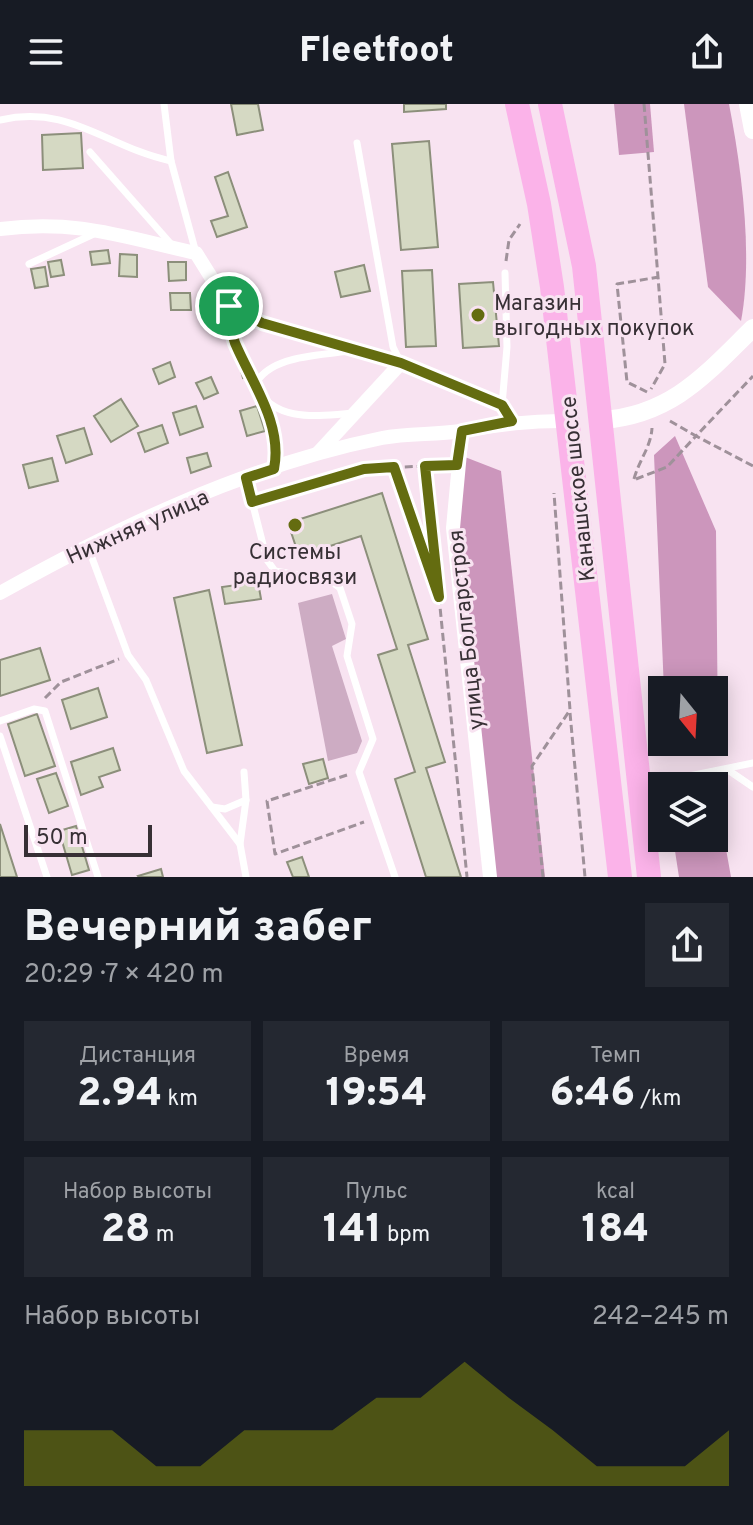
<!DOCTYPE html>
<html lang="ru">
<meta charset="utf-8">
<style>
body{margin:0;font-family:Overpass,sans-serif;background:#242831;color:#f1f3f6;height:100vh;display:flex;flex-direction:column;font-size:30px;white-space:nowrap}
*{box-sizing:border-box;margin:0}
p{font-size:26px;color:#9ea1a6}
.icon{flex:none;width:44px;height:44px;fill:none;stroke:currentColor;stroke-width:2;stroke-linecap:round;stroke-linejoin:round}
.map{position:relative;height:773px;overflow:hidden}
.side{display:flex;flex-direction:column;background:#171b24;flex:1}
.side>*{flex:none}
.needle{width:52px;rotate:162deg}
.controls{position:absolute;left:648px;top:572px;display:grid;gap:16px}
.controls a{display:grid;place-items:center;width:80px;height:80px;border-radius:0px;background:#171b24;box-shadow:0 4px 20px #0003;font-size:40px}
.scale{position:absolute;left:24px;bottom:20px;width:128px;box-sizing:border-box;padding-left:8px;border:4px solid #373035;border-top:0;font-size:22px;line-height:28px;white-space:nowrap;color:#373035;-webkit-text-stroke:6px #f8e3f1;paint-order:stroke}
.pin{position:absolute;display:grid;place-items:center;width:68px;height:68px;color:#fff;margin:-34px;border:4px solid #fff;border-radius:50%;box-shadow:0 2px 8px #0007}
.round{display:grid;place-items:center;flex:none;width:84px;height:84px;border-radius:0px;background:#242831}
.overview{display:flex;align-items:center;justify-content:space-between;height:136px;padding:0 24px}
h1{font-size:44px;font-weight:800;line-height:60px}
.metrics{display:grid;grid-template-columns:repeat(3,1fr);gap:12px;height:136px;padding:8px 24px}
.metrics div{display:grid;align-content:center;border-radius:0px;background:#242831;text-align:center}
.metrics b{font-size:40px;font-weight:800}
.metrics small{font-size:22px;font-weight:400}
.metrics p{font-size:22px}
.chart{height:224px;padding:16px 24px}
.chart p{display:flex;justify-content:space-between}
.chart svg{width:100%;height:144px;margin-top:8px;fill:#646c10;opacity:.7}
header{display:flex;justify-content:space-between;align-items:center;height:104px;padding:0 24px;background:#171b24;font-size:36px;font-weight:800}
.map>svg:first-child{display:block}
.green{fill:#cdacc3}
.forest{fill:#cc96bc}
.building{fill:#d5d9c3;stroke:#8c8f7b;stroke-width:2}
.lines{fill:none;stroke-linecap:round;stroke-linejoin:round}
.path{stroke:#9f919a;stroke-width:3;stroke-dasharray:8 4;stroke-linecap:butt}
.service{stroke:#fff;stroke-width:7}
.minor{stroke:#fff;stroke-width:14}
.tertiary{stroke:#fff;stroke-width:18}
.primary{stroke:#fbb3e9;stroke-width:24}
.route-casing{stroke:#fff;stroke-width:16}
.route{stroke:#646c10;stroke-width:10}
.poi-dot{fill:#646c10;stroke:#f8e3f1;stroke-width:3}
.labels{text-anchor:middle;stroke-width:6;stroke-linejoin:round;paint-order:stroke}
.poi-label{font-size:22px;fill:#373035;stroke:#f8e3f1;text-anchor:start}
.street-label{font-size:22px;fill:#373035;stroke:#f8e3f1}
</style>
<header><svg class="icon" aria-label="menu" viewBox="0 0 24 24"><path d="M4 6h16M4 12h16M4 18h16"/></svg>Fleetfoot<svg class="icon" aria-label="share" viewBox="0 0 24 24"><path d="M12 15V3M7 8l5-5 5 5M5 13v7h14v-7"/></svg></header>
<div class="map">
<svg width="753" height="773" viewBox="0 0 753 773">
<rect width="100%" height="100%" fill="#f8e3f1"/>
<path class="green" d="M332,490l14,45 -14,7 30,95 -5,12 -29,8 -30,-158z"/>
<g class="forest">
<path d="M614,0h36l4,48 -35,3z"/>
<path d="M684,0h45c13,67 24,153 12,217l-33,-34z"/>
<path d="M675,332l41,95 2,209 -15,14 -24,-12h35v-52h-50l-10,-235z"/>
<path d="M452,348l49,19 44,406h-51z"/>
<path d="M714,704l7,13 10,56h-52l-6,-39h41z"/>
</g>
<g class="building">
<path d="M231,0h27l5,26 -26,5z"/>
<path d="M404,0h42v5l-42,3z"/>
<path d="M81,29l2,35 -40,2 -1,-35z"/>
<path d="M429,37l9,106 -37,3 -9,-106z"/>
<path d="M228,68l19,55 -30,10 -6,-16 17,-5 -13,-39z"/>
<path d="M108,146l2,13 -18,2 -2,-13z"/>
<path d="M120,150l17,1v22l-18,-1z"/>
<path d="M61,156l3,15 -13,2 -3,-15z"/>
<path d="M168,158h18v18l-17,1z"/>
<path d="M364,161l6,26 -29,6 -6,-25z"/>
<path d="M45,163l3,19 -13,2 -4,-19z"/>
<path d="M432,166l4,76 -30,1 -4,-76z"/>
<path d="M493,178l6,64 -36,2 -4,-64z"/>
<path d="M170,189h20l1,17h-20z"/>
<path d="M248,257l5,14 -10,3 -4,-14z"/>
<path d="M170,258l5,15 -16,7 -6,-15z"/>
<path d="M211,273l7,16 -14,6 -8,-16z"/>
<path d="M121,295l17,27 -27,16 -17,-26z"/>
<path d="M196,302l7,21 -23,8 -7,-22z"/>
<path d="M257,302l8,25 -18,5 -7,-25z"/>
<path d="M162,321l6,18 -23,9 -7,-19z"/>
<path d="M84,324l8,26 -26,9 -9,-27z"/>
<path d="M207,349l4,13 -20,7 -4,-15z"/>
<path d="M52,354l6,23 -29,7 -6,-23z"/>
<path d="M382,389l46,146 -20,6 37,117 -19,6 35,109h-35l-31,-98 20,-7 -37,-117 19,-6 -36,-113 -62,20 -11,-33z"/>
<path d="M258,478l3,17 -36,5 -3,-17z"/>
<path d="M209,486l33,155 -35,8 -33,-155z"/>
<path d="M40,544l10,32 -50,16v-36z"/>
<path d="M98,584l9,29 -36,12 -9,-29z"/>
<path d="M37,610l18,52 -30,10 -17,-52z"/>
<path d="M113,644l7,22 -21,7 4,10 -22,8 -10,-33z"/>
<path d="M323,655l5,19 -19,6 -6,-20z"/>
<path d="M56,669l12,33 -19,7 -12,-34z"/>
<path d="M0,720l17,53h-17z"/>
<path d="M76,722l13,44 -17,5 -13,-44z"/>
<path d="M302,753l7,20h-16l-6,-15z"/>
<path d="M161,765l2,8h-24l-1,-1z"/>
</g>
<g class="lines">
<g class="path">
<path d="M644,0l21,260 -14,25"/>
<path d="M506,157l3,-21 11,-16"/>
<path d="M232,221l2,15 16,34"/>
<path d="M647,288l-20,-10 -10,-98 42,-7"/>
<path d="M268,313l9,35"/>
<path d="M670,317l26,15 57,-60"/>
<path d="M394,363l45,130 -14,-131"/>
<path d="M634,375c5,-19 17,-32 18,-51"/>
<path d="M636,375l31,-12 29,-31 57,30"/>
<path d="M265,394l99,-29 81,-4"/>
<path d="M439,493l28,280"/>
<path d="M45,594l16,-16 58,-23"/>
<path d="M570,609l15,164"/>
<path d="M347,671l-80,26 8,53 89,-32"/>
<path d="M543,773l-11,-111 38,-56 -16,-217"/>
</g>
<g class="service">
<path d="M164,0l7,57 25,92"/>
<path d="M0,16c70,-16 106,27 171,41"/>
<path d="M357,39l36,204 7,14"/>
<path d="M90,48l81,92"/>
<path d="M29,160l69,-32"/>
<path d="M348,247c-30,5 -78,4 -93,34 19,38 62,31 99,28"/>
<path d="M502,301l5,-58 -2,-74"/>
<path d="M246,374l21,82 8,11 54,9 11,8 12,36 -5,32 26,83 -14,33 36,105"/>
<path d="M88,443l40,108 18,25 38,91 56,73 6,33"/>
<path d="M0,617l34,-12 11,2 53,166"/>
<path d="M0,632l47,141"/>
<path d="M728,666l25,17"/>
<path d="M244,668l2,28"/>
<path d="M645,681l108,-22"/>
<path d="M212,703l13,2 21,-9 -6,44"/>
</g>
<g class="minor">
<path d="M0,125c77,-10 123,8 196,24l33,53 33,17 139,40 101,42 10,16"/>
<path d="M462,327l-9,97 37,349"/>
<path d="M318,349l83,-90"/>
<path d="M0,489c118,-66 248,-128 382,-155 26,-5 53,-3 79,-7 37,-6 71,-11 109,-10"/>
</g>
<g class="tertiary">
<path d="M748,0l5,26"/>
<path d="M602,316c70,-5 104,-46 151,-92"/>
</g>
<g class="primary">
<path d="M517,0l22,100 13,83 68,590"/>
<path d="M550,0l34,162 65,611"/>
</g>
</g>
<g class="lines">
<defs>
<path id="route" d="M229,202l33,17 139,40 101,42 10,16 -50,10 -5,34 -32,1 14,131 -45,-130 -30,2 -112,33 -6,-24 28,-9c9,-45 -22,-86 -39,-126 -4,-11 -4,-25 -6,-37z"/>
</defs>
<use href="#route" class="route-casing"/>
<use href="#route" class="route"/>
</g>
<g class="poi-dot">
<circle cx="478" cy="211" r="8"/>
<circle cx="295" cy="421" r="8"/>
</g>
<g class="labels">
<g class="poi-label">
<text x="494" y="206">Магазин<tspan x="494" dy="25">выгодных покупок</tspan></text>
<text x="295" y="455" text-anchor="middle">Системы<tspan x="295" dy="25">радиосвязи</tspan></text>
</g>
<g class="street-label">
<text transform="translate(577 385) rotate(-96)" y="8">Канашское шоссе</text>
<text transform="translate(137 422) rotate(-24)" y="8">Нижняя улица</text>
<text transform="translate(465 526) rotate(-96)" y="8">улица Болгарстроя</text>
</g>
</g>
</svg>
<div class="controls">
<a><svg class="needle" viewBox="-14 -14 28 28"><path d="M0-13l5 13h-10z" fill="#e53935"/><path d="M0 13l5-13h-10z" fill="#9ea1a6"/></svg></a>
<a><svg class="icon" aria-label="layers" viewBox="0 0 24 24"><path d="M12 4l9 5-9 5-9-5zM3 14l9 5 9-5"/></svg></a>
</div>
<div class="scale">50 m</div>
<div class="pin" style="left:229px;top:202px;background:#1e9e55"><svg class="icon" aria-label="arrive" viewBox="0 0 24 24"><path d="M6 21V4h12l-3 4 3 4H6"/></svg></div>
</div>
<section class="side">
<div class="overview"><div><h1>Вечерний забег</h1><p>20:29 · 7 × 420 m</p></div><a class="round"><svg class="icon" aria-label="share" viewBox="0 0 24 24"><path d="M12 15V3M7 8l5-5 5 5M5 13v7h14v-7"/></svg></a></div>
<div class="metrics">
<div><p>Дистанция</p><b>2.94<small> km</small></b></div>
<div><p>Время</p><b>19:54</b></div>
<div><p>Темп</p><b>6:46<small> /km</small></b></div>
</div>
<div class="metrics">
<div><p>Набор высоты</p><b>28<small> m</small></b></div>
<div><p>Пульс</p><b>141<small> bpm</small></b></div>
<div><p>kcal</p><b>184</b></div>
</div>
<div class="chart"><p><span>Набор высоты</span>242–245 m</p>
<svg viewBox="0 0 160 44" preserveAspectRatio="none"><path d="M0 44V27L10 27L20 27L30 38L40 38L50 27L60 27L70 27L80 17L90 17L100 6L110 17L120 27L130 38L140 38L150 38L160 27V44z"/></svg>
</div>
</section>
